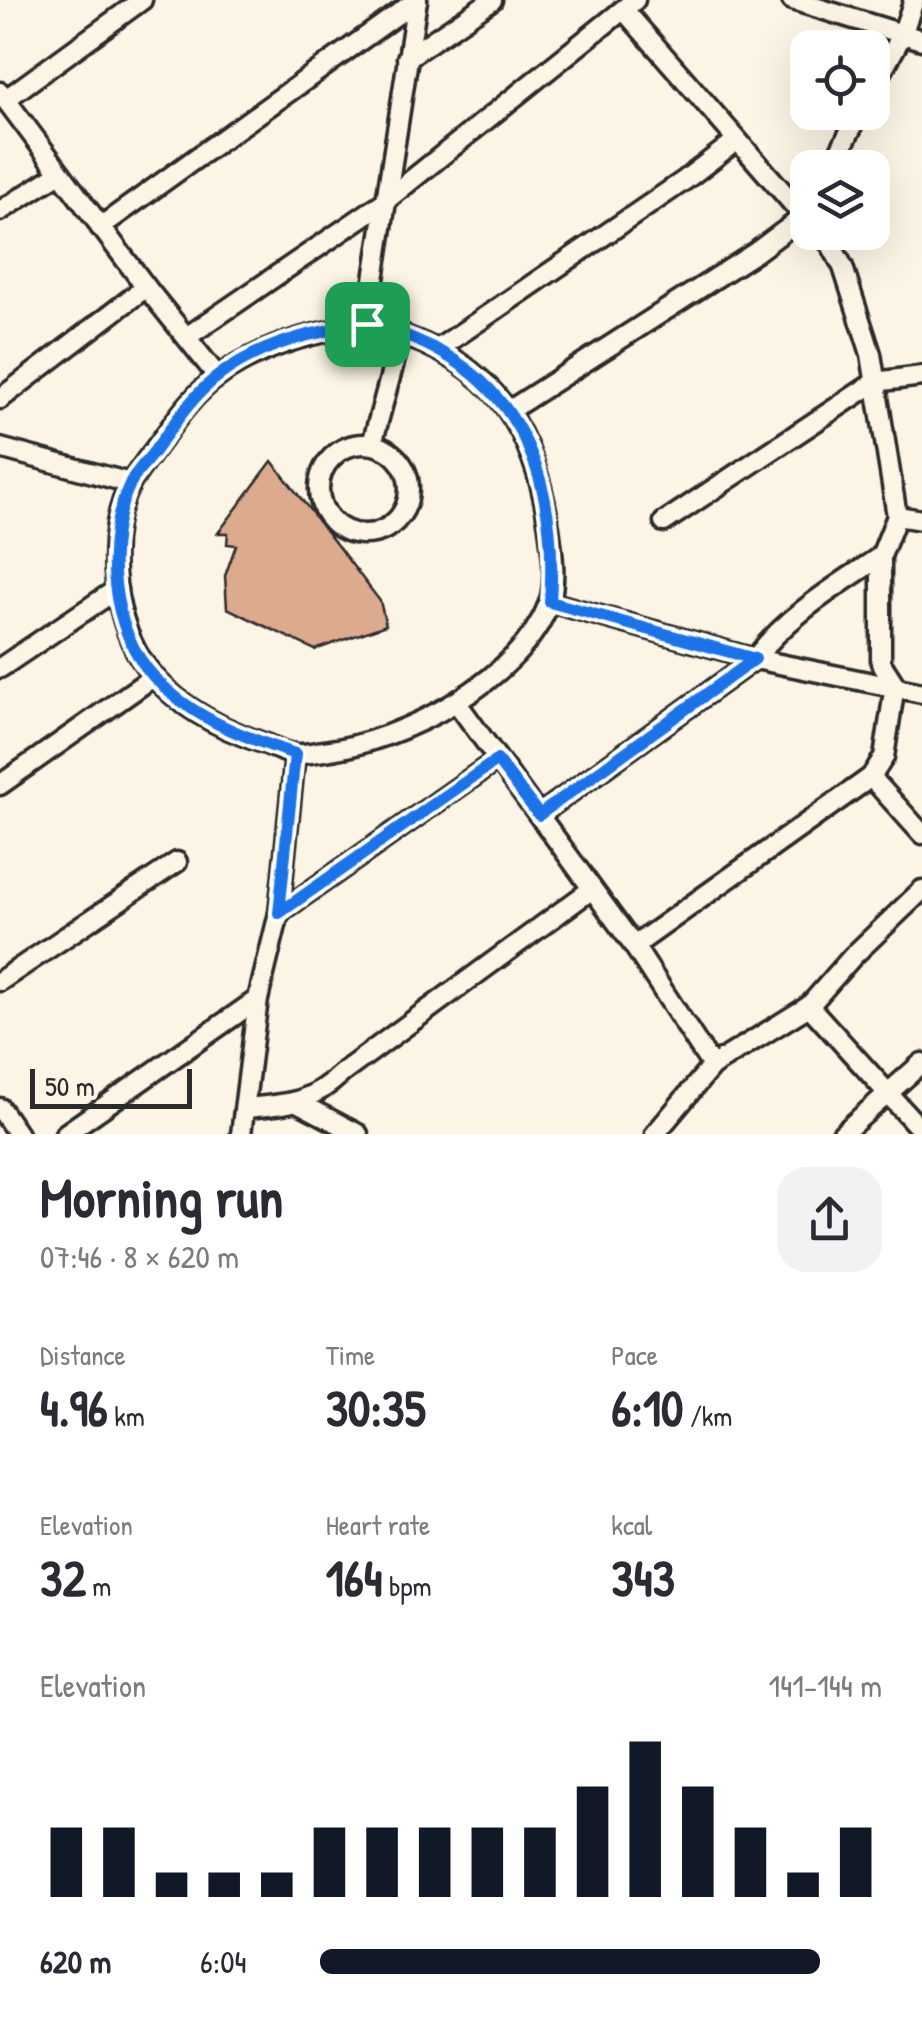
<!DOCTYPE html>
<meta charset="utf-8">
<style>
body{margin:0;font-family:"Patrick Hand",sans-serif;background:#f2f2f3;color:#2b2b33;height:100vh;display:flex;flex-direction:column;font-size:38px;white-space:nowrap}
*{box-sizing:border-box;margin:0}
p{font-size:32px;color:#7c7c81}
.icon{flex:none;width:55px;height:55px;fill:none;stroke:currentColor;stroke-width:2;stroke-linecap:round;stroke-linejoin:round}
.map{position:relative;height:1134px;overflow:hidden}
.panel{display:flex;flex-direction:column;background:#fff;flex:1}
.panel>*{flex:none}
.tools{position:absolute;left:790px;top:30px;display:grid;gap:20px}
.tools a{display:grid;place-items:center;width:100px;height:100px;border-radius:20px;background:#fff;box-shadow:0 10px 40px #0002;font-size:50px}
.scale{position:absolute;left:30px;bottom:25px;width:162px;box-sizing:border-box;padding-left:10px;border:5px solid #2b2b2b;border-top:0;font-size:28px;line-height:35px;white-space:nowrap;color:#2b2b2b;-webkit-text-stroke:8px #fcf5e5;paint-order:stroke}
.pin{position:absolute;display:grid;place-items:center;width:85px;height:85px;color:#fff;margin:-42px;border-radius:20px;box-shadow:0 5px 15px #0006}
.round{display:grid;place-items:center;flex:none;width:105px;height:105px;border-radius:30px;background:#f2f2f3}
.head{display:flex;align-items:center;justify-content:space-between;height:170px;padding:0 40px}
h1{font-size:55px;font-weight:800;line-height:75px}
.figures{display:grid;grid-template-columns:repeat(3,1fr);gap:15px;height:170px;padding:10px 40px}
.figures div{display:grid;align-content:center}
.figures b{font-size:50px;font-weight:800}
.figures small{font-size:28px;font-weight:400}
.figures p{font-size:28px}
.chart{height:280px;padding:20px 40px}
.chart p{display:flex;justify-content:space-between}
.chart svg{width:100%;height:180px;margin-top:10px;stroke:#111827;stroke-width:6}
ul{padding:0 40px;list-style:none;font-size:32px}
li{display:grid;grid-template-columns:160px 120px 1fr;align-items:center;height:75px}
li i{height:25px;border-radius:12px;background:#111827}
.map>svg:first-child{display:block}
.building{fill:#dcab8e;stroke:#2b2b2b;stroke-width:2.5}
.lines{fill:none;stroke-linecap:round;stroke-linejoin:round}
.minor-casing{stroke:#2b2b2b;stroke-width:25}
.minor{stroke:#fcf5e5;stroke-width:18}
.route-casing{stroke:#fff;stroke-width:20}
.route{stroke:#1a73e8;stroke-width:12}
</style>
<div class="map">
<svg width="922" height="1134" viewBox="0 0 922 1134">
<rect width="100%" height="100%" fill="#fcf5e5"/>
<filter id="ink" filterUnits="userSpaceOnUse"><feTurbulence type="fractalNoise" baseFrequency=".01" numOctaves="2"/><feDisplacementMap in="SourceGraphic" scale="20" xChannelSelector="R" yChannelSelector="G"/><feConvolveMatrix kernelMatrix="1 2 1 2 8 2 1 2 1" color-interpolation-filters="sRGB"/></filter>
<g filter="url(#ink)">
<path class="building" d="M272,461l108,140 6,24 -71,25 -88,-42 -2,-32 11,-31 -9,-1 1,-11h-10z"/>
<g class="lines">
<defs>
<g id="minor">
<path d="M792,0l130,40"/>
<path d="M624,10l184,211"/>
<path d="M407,58l85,-58"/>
<path d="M872,90l30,-55 12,-35"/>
<path d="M0,92l146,195 72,90"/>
<path d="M6,99l136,-99"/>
<path d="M831,168l29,-56"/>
<path d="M0,211l60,-38"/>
<path d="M100,227l317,-227"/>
<path d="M367,325c113,26 166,89 182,203 3,22 8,53 0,75 -28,77 -148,139 -225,148 -9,1 -21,4 -30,3 -9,-1 -20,-7 -28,-10 -48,-16 -95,-40 -124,-83 -30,-45 -39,-132 -10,-180 9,-15 21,-29 31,-43 16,-23 33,-46 56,-62 44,-31 95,-45 148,-51z"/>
<path d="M367,325l50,-325"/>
<path d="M188,336l196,-134 251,-202"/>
<path d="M438,349l247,-169 52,-40"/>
<path d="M0,399l146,-112"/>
<path d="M510,410l246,-158 47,-35 5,-8"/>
<circle cx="364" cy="489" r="45"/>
<path d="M372,444l30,-111"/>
<path d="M0,448l130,35"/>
<path d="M897,516l25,4"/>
<path d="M664,522l211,-140 47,-6"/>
<path d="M550,602l205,57 167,34"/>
<path d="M0,668l117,-79"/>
<path d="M457,703l177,243 78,120"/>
<path d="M871,777l51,57"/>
<path d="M0,785l153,-108"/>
<path d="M539,815l216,-156c32,-44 82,-73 126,-103"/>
<path d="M279,913l218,-153"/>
<path d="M634,946l237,-169 13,-20 11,-72 -14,-22v-107l16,-40 -26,-162 -28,-87 -12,-22 -12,-13"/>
<path d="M0,981l177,-119"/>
<path d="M809,1006l113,125"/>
<path d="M299,1103l59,31"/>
<path d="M0,1108l18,26"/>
<path d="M246,1108c42,-4 63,-4 96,-35l250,-184"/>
<path d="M65,1134l193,-135"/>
<path d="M241,1134l17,-135 21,-86 16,-159"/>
<path d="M655,1134l57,-68 97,-60 44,-50 69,-66"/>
<path d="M842,1134l80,-71"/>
</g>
</defs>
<use href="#minor" class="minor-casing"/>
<use href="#minor" class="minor"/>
</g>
</g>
<g class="lines" filter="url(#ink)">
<defs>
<path id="route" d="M367,324c143,34 193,139 183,278l205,57 -216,156 -42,-55 -218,153 16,-159c-51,-17 -103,-36 -140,-76 -45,-47 -53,-136 -25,-194 5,-11 16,-22 23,-31 20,-27 37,-55 64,-76 43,-33 97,-46 150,-53z"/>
</defs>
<use href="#route" class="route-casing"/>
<use href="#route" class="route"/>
</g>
</svg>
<div class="tools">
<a><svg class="icon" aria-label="locate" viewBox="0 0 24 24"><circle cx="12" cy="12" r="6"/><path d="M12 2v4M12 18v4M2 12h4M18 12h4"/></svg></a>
<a><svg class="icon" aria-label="layers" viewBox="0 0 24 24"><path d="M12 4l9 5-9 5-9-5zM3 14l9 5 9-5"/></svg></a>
</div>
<div class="scale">50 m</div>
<div class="pin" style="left:367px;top:324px;background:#1e9e55"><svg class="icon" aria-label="arrive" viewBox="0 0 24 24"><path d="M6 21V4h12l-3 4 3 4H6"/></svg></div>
</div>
<section class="panel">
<div class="head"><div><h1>Morning run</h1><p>07:46 · 8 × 620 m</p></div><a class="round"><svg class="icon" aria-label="share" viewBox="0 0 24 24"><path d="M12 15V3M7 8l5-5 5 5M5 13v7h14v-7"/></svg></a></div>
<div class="figures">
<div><p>Distance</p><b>4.96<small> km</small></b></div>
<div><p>Time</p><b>30:35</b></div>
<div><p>Pace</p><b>6:10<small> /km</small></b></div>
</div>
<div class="figures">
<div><p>Elevation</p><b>32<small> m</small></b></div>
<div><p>Heart rate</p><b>164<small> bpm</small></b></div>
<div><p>kcal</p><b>343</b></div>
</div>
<div class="chart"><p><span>Elevation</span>141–144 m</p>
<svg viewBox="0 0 160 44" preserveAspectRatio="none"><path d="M5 44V27M15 44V27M25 44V38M35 44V38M45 44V38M55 44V27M65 44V27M75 44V27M85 44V27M95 44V27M105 44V17M115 44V6M125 44V17M135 44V27M145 44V38M155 44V27"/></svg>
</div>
<ul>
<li><b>620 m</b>6:04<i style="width:89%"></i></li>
</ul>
</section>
